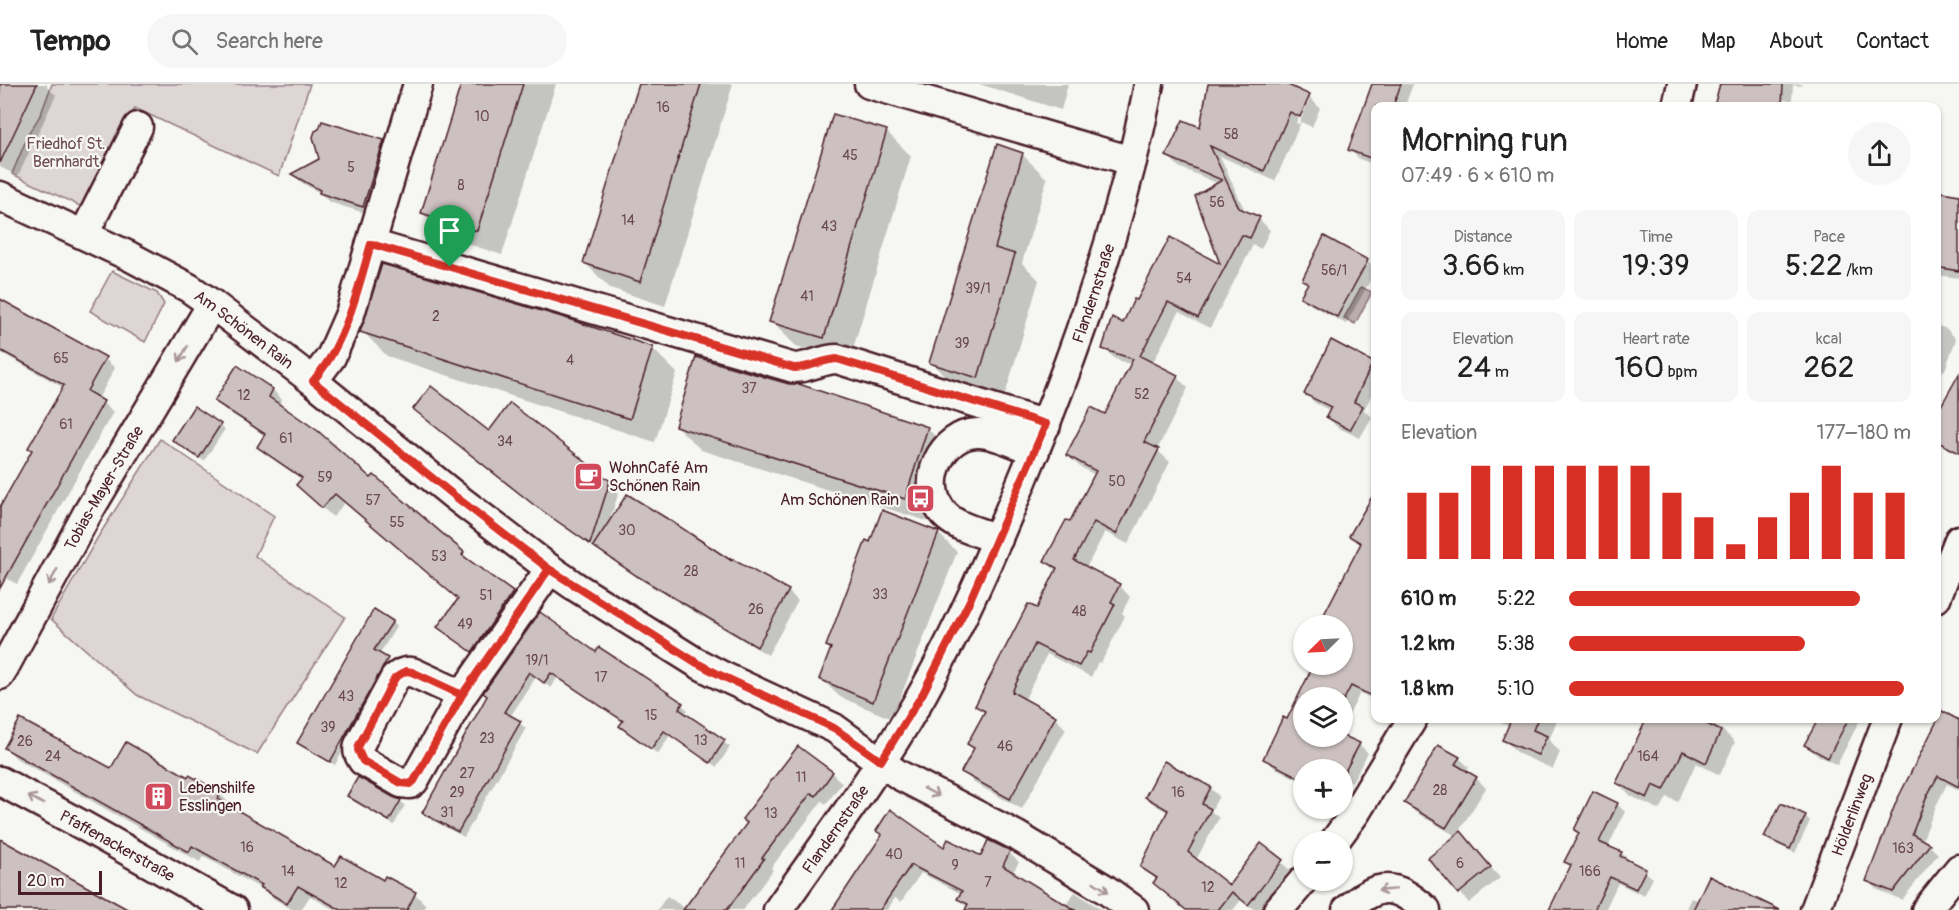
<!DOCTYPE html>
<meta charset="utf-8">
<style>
body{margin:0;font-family:Pangolin,sans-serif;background:#f6f6f6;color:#222;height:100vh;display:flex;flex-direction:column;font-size:22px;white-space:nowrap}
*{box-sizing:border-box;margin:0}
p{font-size:20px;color:#767676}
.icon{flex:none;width:33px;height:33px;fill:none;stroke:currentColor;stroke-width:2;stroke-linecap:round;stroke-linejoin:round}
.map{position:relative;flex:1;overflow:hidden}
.panel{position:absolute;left:1371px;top:18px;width:570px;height:621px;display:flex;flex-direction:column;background:#fff;border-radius:12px;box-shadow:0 2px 4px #0004}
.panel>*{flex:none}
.needle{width:39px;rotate:246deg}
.fabs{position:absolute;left:1293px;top:531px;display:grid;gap:12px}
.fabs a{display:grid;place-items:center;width:60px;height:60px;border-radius:50%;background:#fff;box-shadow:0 2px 4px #0004;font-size:30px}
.scale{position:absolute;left:18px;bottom:15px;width:84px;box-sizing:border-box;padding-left:6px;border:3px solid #4a1f2b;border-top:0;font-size:16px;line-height:21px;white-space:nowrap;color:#4a1f2b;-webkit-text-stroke:4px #f6f6f2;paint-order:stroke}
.pin{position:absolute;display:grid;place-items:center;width:51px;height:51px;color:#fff;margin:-62px -26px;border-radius:50% 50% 50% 0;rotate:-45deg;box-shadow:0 0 6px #0007}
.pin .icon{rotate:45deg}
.round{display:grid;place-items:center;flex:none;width:63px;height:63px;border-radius:32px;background:#f6f6f6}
.headline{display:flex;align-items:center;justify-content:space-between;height:102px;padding:0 30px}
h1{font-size:33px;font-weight:600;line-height:45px}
.stats{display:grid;grid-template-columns:repeat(3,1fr);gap:9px;height:102px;padding:6px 30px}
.stats div{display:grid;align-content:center;border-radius:12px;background:#f6f6f6;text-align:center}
.stats b{font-size:30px;font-weight:600}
.stats small{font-size:16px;font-weight:400}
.stats p{font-size:16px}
.chart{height:168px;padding:12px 30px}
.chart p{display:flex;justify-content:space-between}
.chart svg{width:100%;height:108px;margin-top:6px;stroke:#d93025;stroke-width:6}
ul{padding:0 30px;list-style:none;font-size:20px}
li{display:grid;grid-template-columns:96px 72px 1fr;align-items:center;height:45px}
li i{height:15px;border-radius:8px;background:#d93025}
header{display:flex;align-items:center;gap:36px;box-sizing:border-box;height:84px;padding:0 30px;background:#fff;border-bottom:2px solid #e0e0e0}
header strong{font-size:28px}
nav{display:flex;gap:33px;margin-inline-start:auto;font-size:21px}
.search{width:420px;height:54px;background:#f6f6f6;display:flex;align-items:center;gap:15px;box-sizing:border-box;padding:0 21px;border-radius:33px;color:#767676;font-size:22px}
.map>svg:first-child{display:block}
.green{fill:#ddd6d5;stroke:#947a80;stroke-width:1.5}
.water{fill:#bbadae;stroke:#8e747a;stroke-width:1.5}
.shadow{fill:#0003;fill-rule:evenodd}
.building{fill:#ccc1c0;stroke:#4a1f2b;stroke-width:1.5}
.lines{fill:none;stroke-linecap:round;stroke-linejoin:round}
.minor-casing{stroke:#4a1f2b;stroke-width:33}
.minor{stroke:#f6f6f2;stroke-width:28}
.oneway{stroke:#a99598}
.route-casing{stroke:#fff;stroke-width:12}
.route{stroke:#d93025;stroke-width:8}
.labels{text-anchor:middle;stroke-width:4.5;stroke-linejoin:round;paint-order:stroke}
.number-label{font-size:14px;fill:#6a4850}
.park-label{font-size:16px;fill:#6f4d56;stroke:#f6f6f2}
.street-label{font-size:16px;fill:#4a1f2b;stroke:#f6f6f2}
.poi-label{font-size:16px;fill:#4a1f2b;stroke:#f6f6f2;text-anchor:start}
</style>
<header>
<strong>Tempo</strong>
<div class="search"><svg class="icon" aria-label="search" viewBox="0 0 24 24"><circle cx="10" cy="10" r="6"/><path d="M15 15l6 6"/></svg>Search here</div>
<nav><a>Home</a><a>Map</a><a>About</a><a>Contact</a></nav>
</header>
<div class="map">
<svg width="1959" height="826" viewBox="0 0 1959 826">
<rect width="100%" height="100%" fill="#f6f6f2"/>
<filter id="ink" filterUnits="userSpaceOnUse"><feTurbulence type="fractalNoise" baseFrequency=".0167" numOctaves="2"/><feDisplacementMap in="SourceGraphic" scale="12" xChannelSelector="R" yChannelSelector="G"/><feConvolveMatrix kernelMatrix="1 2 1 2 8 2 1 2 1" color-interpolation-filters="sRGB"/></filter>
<g filter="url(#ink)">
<g class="green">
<path d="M52,0h258l-31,92 -144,-68 -49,101 -74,-35 17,-41 12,-19z"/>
<path d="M112,187l45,22 7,11 -19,38 -55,-31z"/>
<path d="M160,355l114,77 -19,40 90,61 -88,137 -120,-59 -86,-76 47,-82z"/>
</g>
<path class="water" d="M1361,203l11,5 -17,32 -11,-6z"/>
<g class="shadow">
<path d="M0,0h47v3l9,8 -38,81 -18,-9z"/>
<path d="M463,0h93l-54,171 -55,-18 -25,-24z"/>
<path d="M641,0h92l-68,222 -55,-18 -25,-25z"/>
<path d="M979,0h89l-7,26z"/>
<path d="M1209,0h73l27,13 11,11 -8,19 -11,-5 -26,59 -55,-25 26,57 13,6 11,11 -9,19 -8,-4 -43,83 -31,-16 -27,52 25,13 11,11 -31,62 13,12 -42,82 -23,-12 -19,36 33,17 11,12 -8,16 3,3 -24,47 -3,-1 -7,15 -44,-23 -23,47 31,17 11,11 -44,80 -48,-26 -11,-12 12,-22 -6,-6 16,-29 -8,-8 60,-96 20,-38 -11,-11 24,-38 25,-48 -16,-9 -12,-11 39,-39 26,-51 -17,-6 -11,-11 19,-23 15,-23 85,-35 -4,-83 -40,-17 -11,-11 33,-27zM1307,15h3l-11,25 -3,-1z"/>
<path d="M1374,0h39l-7,19 10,3h-40v59l-17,-6 -9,-9z"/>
<path d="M1748,0h54l-1,2 -8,-1 -1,16 -34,-4z"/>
<path d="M834,32l53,16 24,24 -62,206 -53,-16 -25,-25z"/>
<path d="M383,57l9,9 -21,65 -42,-13 -9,-9 -18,-10 -8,-8 26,-15z"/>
<path d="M998,62l25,9 24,24 -25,84 17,17 -36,122 -47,-15 -25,-25z"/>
<path d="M1936,109l23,3v82l-23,-3z"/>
<path d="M1367,177l9,9 -30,54 -35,-19 -9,-9 6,-11 -5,-5z"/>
<path d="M0,217l105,58 10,9 -17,31 15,13 -96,172 -17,-9v-64l33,-60 31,-63 -64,-36z"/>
<path d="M1936,241l11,4 9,10 -11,31 -9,4z"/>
<path d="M362,247l290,17 25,25 -22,69 -268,-86z"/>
<path d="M1372,279l4,3v20l-12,24 8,7 -12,21 -23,-11 -10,-10 4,-6 -16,-8 -9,-9z"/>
<path d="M238,283l35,23 9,10 -3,6 93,74 2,-3 89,76 9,11 40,30 10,9 -40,57 -33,-24 -10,-9 21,-28 -115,-97 -12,15 -26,-23 -5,-15 -34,-23 -9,-10 7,-10 -41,-26 -9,-10z"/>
<path d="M415,325l74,24 120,49 10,10 -10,30 126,43 53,26 10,10 -30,54 -119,-70 -49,-33 -57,-40 -119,-94z"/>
<path d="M220,341l5,4 -21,32 -25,-17z"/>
<path d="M676,342l251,2 25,25 -22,69 -229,-72z"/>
<path d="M1376,408v209l-16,-8 -18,36v-31h-38v38l55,8 9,9 -16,29 -10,-4v-8h-38v13l-30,-16 -9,-8 22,-38 29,-57h26l19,-119 -10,-10z"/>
<path d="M883,428l56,22 18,18 -65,167 -52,-22 -19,-18 11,-29 -4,-4z"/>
<path d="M540,530l56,40 86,51 6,5 -3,4 45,33 -13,20 -47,-32 -12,19 -31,-22 -6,-6 3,-4 -67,-44 -6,10 -15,-11 -26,40 16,11 -62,109 -34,-18 -6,-6z"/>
<path d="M392,538l4,5 -17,28 13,9 -57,101 -32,-18 -4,-4z"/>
<path d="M1491,634h67l-9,22 11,12 -7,17 -34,-15 -15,-14 6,-13z"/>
<path d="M1645,634h54l22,11 14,13 -15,33 -24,-12 -18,39 -11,-5 -7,13 -29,-14 -14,-13 28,-58 -2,-2z"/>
<path d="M1813,634h48l-24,47 -23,-12 -8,-8 13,-23z"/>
<path d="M1959,637v69l-12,-6 -11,22 -14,35 7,4 9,9 -36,46 -26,-11 -9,-9z"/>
<path d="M6,664l106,22 77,9 31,15 11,11 -1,2 106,62 48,13 31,12 11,11 -2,4 2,1h-91l-25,-14 -9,14h-8l-20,-12 -6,-6 -64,-36 -3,6 -183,-103z"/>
<path d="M798,664l34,25 10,10 -16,21 -4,-3 -51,67 2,2 -30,40h-86l10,-14 19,13 62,-86z"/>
<path d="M1459,674l10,9 -3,5 10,6 10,10 -27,43 41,47 -31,25 -39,-45 26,-22 -41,-24 -9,-10z"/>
<path d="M1210,704l9,8 -8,15 8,7 -23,42 33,27 33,-41 28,24 -31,40h-4l-14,-10 -8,10h-47l-23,-19 -8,-8 2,-3 -15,-14 27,-53 -14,-8 -9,-8z"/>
<path d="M349,712l51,5 5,4 -11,20 -41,-24z"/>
<path d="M1617,720l8,8 -17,35 13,6 32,25 -9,18 -26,-13 -13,27h-29l-5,-43 -5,-6 14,-27 -5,-4z"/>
<path d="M1781,721l24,11 5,5 -15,32 -24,-11 -5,-5z"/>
<path d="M883,752l98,22 27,-6 11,10 -7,12 53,32 10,-14 27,18h-135l1,-2 -9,-9 3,-5 -41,-21 -20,29 -6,-4 -8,12h-56l4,-6 2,1z"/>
<path d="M1691,814l8,3 71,9h-85z"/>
</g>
<g class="building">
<path d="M0,0h37l-37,79z"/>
<path d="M461,0h62l-46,147 -56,-18z"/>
<path d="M639,0h62l-61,198 -57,-19z"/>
<path d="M1208,0h78l24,11 -10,22 -10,-5 -26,59 -54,-25 29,62 21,9 -10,21 -8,-3 -44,83 -30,-16 -28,54 38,19 -34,67 15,7 -43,85 -22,-12 -20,38 46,24 -9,18 4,2 -25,49 -3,-1 -8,14 -44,-22 -23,48 44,24 -46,83 -49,-27 13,-24 -7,-4 18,-33 -10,-5 53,-102 9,4 20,-40 -13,-7 22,-41 4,1 26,-50 -30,-16 25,-48 14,7 28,-55 -31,-10 10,-32 11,6 11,-24 3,1 33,-63 50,27 -25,-68 27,-16 -56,-24 17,-36 17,7z"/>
<path d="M1372,0h29l-8,22h-17v54l-28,-10z"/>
<path d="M1720,0h63l-1,22h-68z"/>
<path d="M833,30l54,16 -63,208 -55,-16z"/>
<path d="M322,37l62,19 -21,67 -44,-14 1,-3 -29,-16 28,-15 -6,-22 2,-6 4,-2z"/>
<path d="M997,60l26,9 -28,95 20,6 -37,124 -49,-15z"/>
<path d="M1936,107l23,4v76l-23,-4z"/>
<path d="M1324,152l44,24 -31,57 -37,-20 8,-14 -6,-3z"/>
<path d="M382,180l180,53 91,30 -23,72 -270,-87z"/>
<path d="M0,215l106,58 -19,34 17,10 -104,187v-81l32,-57 -4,-2 36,-63 -64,-35z"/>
<path d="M1331,256l42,22 -19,40 9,4 -13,24 -24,-13 5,-10 -27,-13z"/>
<path d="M696,273l93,27h10l129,43 -23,72 -230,-73z"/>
<path d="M237,281l36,24 -4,8 49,34 53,47 3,-3 90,77 -2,3 51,37 -41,60 -35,-25 21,-28 -123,-105 -13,14 -26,-23 6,-7 -45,-31 8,-13 -51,-33z"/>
<path d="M1959,290v79l-23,-12v-26z"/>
<path d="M431,302l58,45 21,-28 100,78 -20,63 -56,-39 -121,-96z"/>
<path d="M194,322l27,18 -22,34 -27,-18z"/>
<path d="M1376,406v208l-25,-12 -9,17v-5h-38v38h38v-1l18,8 -17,32 -1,-5h-38v10l-41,-21 20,-42 4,2 27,-55h28v-38h-24l43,-83 -12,-7z"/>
<path d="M627,410l44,27 61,40 -2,-3 59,32 -32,57 -120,-71 -44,-30z"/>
<path d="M882,426l57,22 -66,170 -54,-23 12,-31 -5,-2 40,-106 4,2z"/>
<path d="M374,525l19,12 -19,29 14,8 -58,104 -33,-19z"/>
<path d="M540,528l56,40 3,-5 52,34 32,22 -4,6 46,31 -15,23 -46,-32 -13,18 -32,-23 4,-5 -72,-48 -7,10 -15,-11 -25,40 17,9 -63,111 -36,-19 65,-117 -4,-3z"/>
<path d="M1942,627l17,9v67l-21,-11 -11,20 -15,38 18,10 -37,48 -27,-11 30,-79z"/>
<path d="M1512,634h26l-5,12 14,6 -9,19 -36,-15z"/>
<path d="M1647,634h48l26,13 -15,32 -23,-12 -19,39 -11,-5 -6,13 -31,-15z"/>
<path d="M1819,634h30l-21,40 -24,-13z"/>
<path d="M20,635l91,49 15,-26 62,35 1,-2 32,17 -3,7 117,67 6,-10 42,24 2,-4 31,16 -9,18h-66l-43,-24 -11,18 -27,-17 2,-2 -70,-39 -3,6 -185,-104z"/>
<path d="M1438,661l22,12 -5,7 22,13 -31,51 -42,-25z"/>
<path d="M798,662l35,26 -17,24 -5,-3 -49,65 2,1 -37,51h-44l64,-87 -5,-4z"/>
<path d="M1164,677l47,26 -9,17 9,5 -23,43 41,33 32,-42 22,17 -35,45 -16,-13 -14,18h-32l-33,-27 4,-5 -17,-11 28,-57 -23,-13z"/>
<path d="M358,693l35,20 8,3 -12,21 -42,-25z"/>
<path d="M1593,707l25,12 -19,39 23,10 -2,4 26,13 -10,20 -26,-12 -16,33h-45l22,-45 -7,-3 15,-29 -5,-3z"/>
<path d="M1781,719l25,12 -16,34 -26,-12z"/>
<path d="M890,725l54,38 4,-8 33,17 7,-16 21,10 1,1 -7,15 72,44h-110l3,-6 -11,-5 5,-8 -51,-26 -31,45h-48l50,-75 -6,-4z"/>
<path d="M1461,747l30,36 -33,27 -30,-36z"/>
<path d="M0,755l71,39 58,32h-129z"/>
<path d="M1709,792l71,34h-87z"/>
</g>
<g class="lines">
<defs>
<g id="minor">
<path d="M869,0l263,77"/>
<path d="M1677,22l5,-22"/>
<path id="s1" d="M0,112l129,60 60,32 23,16 101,77 143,116 94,72 26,18 121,76 25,13 112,52 65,47 118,61 88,53 29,21"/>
<path d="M84,150l54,-107"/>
<path d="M371,160l423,124c15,0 28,-9 43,-9l209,66"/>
<path d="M313,297l18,-24 19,-43 68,-230"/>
<path d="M998,455c-18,-7 -46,-12 -57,-29 -21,-29 1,-76 36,-77 17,-1 42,12 58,18"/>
<path d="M1936,514l23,-58"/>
<path id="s2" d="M0,591l87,-161 125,-210"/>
<path d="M462,611l-50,-23c-7,-1 -11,1 -17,6l-36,67c-2,7 0,10 4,16l38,22 9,1 4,-3 48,-86 88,-126"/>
<path id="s3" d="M0,697l82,44 151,85"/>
<path d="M1334,758l22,-30 57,-94"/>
<path id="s4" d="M778,826c50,-71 102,-141 145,-217 38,-68 69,-140 99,-212 54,-128 101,-261 127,-397"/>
<path d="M1278,826l26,-30"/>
<path d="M1347,826c31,-28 48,-28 79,0"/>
<path id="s5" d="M1815,826l73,-192"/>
<path d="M1926,826l33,-41"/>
</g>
</defs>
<use href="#minor" class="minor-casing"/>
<use href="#minor" class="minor"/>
</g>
<defs><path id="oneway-shaft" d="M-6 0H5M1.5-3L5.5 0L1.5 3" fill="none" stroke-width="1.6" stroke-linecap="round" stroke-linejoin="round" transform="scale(1.5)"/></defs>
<g class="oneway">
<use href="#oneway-shaft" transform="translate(183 270) rotate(120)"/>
<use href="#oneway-shaft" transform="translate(53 493) rotate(118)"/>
<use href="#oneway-shaft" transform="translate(931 708) rotate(27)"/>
<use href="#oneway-shaft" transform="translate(36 716) rotate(-152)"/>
<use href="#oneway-shaft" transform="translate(1101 803) rotate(33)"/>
<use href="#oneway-shaft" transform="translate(1387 806) rotate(176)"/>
</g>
</g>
<g class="lines" filter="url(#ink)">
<defs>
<path id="route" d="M450,183l-79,-23c-11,37 -20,76 -39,110 -5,10 -12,18 -19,27l143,116 93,72 -87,126 -50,-23 -6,-1 -11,7 -36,67 -1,5 5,11 38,22 9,1 4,-3 48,-86 87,-126 148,94 25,13 112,52 47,33 42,-68 47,-93 76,-176 -209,-65c-15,1 -28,9 -43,9l-344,-101"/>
</defs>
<use href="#route" class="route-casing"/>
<use href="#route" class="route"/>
</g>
<defs>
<symbol id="cafe-square" viewBox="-11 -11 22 22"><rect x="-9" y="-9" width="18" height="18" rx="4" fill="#d1495b" stroke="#f6f6f2"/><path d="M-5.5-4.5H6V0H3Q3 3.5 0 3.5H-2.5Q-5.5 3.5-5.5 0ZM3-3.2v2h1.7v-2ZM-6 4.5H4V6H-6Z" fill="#fff"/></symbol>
<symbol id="bus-square" viewBox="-11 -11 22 22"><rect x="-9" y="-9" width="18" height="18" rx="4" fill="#d1495b" stroke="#f6f6f2"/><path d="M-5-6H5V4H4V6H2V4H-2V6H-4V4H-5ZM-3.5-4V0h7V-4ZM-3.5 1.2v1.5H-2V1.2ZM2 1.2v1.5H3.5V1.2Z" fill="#fff"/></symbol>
<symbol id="building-square" viewBox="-11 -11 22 22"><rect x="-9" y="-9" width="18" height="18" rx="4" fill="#d1495b" stroke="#f6f6f2"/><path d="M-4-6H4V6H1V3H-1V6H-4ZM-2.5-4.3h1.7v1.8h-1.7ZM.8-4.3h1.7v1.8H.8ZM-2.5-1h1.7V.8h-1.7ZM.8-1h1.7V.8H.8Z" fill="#fff"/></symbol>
</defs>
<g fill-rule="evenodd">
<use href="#cafe-square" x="572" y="376" width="33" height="33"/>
<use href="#bus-square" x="904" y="398" width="33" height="33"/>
<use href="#building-square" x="142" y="696" width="33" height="33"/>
</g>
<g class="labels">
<g class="number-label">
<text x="663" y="28">16</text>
<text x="482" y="37">10</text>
<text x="1231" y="55">58</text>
<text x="850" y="76">45</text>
<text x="351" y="88">5</text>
<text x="461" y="106">8</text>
<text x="1217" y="123">56</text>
<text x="628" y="141">14</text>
<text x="829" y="147">43</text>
<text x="1334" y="191">56/1</text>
<text x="1184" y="199">54</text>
<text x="978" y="209">39/1</text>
<text x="807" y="217">41</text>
<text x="436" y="237">2</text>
<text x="962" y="264">39</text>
<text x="61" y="279">65</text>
<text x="570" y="281">4</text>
<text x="749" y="309">37</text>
<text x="1142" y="315">52</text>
<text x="244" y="316">12</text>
<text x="66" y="345">61</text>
<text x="286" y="359">61</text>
<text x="505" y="362">34</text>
<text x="325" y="398">59</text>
<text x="1117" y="402">50</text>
<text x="373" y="421">57</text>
<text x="397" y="443">55</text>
<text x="627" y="451">30</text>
<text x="439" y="477">53</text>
<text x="691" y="492">28</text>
<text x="880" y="515">33</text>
<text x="486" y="516">51</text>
<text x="756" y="530">26</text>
<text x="1079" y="532">48</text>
<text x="465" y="545">49</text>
<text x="537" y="581">19/1</text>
<text x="601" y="598">17</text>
<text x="346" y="617">43</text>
<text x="651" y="636">15</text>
<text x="328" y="648">39</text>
<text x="487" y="659">23</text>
<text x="701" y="661">13</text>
<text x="25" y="662">26</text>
<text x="1005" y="667">46</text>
<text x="53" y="677">24</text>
<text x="1648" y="677">164</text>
<text x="467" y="694">27</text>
<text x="801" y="698">11</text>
<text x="1440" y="711">28</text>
<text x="457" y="713">29</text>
<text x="1178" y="713">16</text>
<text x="447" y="733">31</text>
<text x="771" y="734">13</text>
<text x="247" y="768">16</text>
<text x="1903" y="769">163</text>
<text x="894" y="775">40</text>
<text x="740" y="784">11</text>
<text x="1460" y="784">6</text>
<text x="955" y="786">9</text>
<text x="288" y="792">14</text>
<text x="1590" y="792">166</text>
<text x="988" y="803">7</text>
<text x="341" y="804">12</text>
<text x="1208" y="808">12</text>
</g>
<g class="park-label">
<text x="66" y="65">Friedhof St.<tspan x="66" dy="18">Bernhardt</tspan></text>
</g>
<g class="street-label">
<text dy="6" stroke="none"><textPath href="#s4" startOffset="696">Flandernstraße</textPath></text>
<text dy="6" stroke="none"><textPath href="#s1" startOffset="279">Am Schönen Rain</textPath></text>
<text dy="6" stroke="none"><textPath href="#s2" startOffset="214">Tobias-Mayer-Straße</textPath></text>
<text dy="6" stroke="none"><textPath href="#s5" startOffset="102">Hölderlinweg</textPath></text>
<text dy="6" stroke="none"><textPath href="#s4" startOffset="99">Flandernstraße</textPath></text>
<text dy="6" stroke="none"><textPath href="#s3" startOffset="134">Pfaffenackerstraße</textPath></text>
</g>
<g class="poi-label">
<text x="609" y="389">WohnCafé Am<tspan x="609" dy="18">Schönen Rain</tspan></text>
<text x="899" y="421" text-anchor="end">Am Schönen Rain</text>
<text x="179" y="709">Lebenshilfe<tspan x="179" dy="18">Esslingen</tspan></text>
</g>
</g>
</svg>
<div class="fabs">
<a><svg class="needle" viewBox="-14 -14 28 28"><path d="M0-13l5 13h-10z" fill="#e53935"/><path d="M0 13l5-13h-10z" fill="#767676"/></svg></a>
<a><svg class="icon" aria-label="layers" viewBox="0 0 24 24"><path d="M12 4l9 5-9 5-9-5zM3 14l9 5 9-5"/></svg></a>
<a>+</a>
<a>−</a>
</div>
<div class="scale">20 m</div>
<div class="pin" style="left:450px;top:183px;background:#1e9e55"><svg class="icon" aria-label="arrive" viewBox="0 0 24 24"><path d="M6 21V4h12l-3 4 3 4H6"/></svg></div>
<section class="panel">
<div class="headline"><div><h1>Morning run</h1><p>07:49 · 6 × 610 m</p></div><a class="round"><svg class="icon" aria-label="share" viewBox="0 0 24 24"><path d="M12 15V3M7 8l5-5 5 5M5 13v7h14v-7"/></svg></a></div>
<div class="stats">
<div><p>Distance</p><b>3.66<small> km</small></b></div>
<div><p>Time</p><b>19:39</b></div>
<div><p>Pace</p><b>5:22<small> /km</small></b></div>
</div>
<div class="stats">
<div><p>Elevation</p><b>24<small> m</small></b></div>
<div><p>Heart rate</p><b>160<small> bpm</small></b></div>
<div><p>kcal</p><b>262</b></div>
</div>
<div class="chart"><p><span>Elevation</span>177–180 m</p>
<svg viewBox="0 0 160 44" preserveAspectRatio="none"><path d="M5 44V17M15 44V17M25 44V6M35 44V6M45 44V6M55 44V6M65 44V6M75 44V6M85 44V17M95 44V27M105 44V38M115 44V27M125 44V17M135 44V6M145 44V17M155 44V17"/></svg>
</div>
<ul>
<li><b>610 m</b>5:22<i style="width:85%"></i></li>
<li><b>1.2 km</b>5:38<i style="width:69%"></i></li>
<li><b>1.8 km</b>5:10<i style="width:98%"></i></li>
</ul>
</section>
</div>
